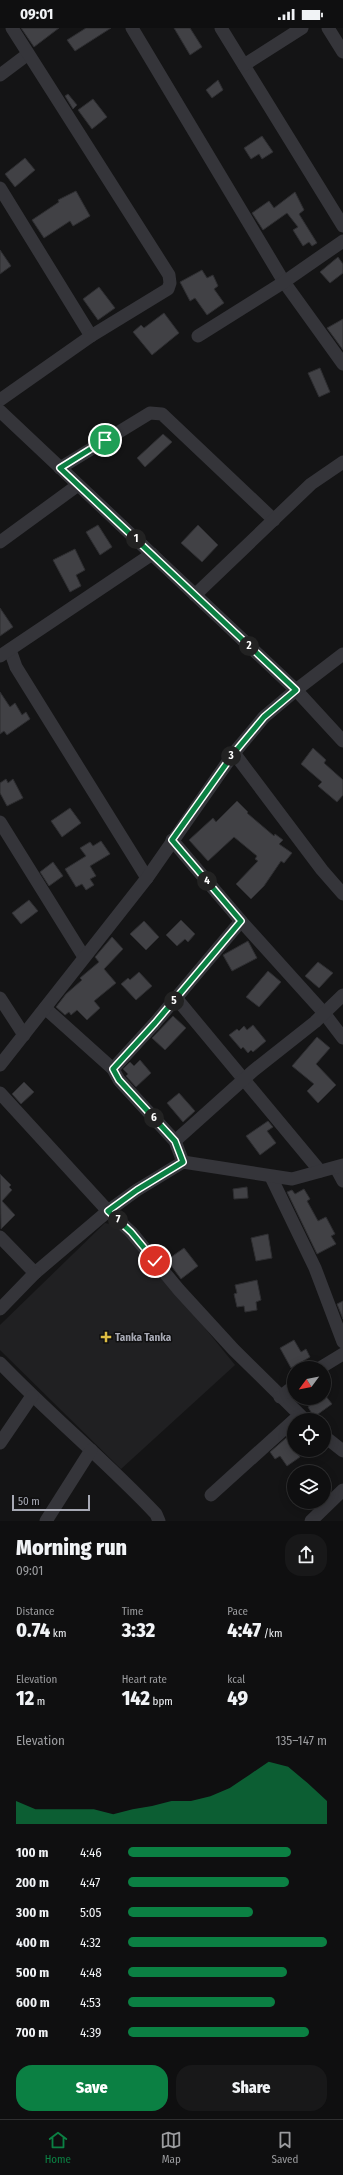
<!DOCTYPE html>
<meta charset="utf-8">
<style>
body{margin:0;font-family:"Fira Sans Condensed",sans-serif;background:#181819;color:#f1f3f6;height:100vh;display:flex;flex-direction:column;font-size:15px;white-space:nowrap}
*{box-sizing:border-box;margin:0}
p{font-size:13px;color:#9b9c9f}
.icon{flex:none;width:22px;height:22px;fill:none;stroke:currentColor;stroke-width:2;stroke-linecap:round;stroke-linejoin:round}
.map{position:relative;height:1493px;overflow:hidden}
.panel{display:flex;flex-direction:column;background:#0f0f10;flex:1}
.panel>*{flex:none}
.needle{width:26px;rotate:238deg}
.controls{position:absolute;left:287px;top:1333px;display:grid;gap:8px}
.controls a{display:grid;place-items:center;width:44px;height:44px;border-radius:50%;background:#0f0f10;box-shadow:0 2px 10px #0003,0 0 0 1px #2f2f30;font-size:20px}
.scale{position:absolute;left:12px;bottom:10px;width:78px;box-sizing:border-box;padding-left:4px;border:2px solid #a7a9b4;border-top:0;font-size:11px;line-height:14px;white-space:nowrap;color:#a7a9b4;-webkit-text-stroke:3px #0f0f10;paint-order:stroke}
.pin{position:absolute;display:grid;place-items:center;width:34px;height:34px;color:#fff;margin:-17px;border:2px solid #fff;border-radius:50%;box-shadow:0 1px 4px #0007}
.km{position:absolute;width:20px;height:20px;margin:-10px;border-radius:50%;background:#222;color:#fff;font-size:11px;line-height:20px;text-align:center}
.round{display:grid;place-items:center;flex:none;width:42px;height:42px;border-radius:16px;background:#181819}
.headline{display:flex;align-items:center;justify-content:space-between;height:68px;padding:0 16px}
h1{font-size:22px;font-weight:800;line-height:30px}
.stats{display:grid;grid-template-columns:repeat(3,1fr);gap:6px;height:68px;padding:4px 16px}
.stats div{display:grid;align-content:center}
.stats b{font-size:20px;font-weight:800}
.stats small{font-size:11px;font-weight:400}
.stats p{font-size:11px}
.chart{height:112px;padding:8px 16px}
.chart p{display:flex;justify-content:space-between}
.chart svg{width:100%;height:72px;margin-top:4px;fill:#0b8043;opacity:.7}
.cta{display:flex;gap:8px;margin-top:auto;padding:8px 16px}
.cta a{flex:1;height:46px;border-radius:16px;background:#0b8043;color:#fff;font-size:16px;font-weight:800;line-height:46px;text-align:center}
.cta a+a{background:#181819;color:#f1f3f6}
ul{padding:0 16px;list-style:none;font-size:13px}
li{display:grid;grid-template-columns:64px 48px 1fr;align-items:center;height:30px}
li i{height:10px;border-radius:5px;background:#0b8043}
.status{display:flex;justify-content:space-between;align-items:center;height:28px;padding:0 20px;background:#0f0f10;direction:ltr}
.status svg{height:11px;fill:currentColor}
.tabs{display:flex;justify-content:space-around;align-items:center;height:56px;border-top:1px solid #2f2f30;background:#0f0f10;font-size:11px;color:#9b9c9f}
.tabs a{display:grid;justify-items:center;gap:2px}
.tabs .current{color:#0b8043}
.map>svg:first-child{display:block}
.built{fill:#202022}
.building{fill:#414145;stroke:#2e2e31}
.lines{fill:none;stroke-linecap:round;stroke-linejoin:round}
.minor{stroke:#35353a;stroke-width:13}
.route-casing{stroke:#fff;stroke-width:8}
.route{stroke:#0b8043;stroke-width:5}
.poi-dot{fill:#debd43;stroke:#0f0f10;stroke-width:1.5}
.labels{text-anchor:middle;stroke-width:3;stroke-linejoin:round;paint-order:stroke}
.poi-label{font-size:11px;font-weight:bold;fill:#a7a9b4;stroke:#0f0f10;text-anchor:start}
</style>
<div class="status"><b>09:01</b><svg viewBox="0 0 49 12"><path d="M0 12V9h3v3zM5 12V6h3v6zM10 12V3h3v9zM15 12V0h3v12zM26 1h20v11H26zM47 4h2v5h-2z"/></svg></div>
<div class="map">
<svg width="343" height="1493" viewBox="0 0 343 1493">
<rect width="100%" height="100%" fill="#141415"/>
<path class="built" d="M105,1195l18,4 112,138 -114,104 -121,-119v-25z"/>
<g class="building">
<path d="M21,0h38l-25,19z"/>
<path d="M86,0h25l-36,23 -8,-11z"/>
<path d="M174,0h16l12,19 -12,8z"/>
<path d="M218,52l5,10 -11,8 -6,-8z"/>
<path d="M68,66l9,11 -4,4 -8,-13z"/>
<path d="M93,71l14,18 -15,12 -14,-19z"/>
<path d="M262,108l11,16 -11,7 -3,-5 -8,5 -7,-11z"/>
<path d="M25,130l10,12 -20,17 -10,-13z"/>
<path d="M76,163l14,25 -17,10 -3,-5 -26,17 -12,-18 27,-18 -1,-2z"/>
<path d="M295,164l9,18 -5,4 18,29 -5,3 -3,-4 -6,4 -10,-16 5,-3 -11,-14 -24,17 -11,-17 17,-12 5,7z"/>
<path d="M0,222l11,16 -11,8z"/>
<path d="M338,229l5,7v9l-13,10 -10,-11z"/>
<path d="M202,242l5,8 6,-3 5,11 -4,3 10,14 -17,12 -12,-17 -5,3 -10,-19z"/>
<path d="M99,259l16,21 -17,12 -15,-21z"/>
<path d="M164,285l15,20 -27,22 -19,-23 8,-7 3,3z"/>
<path d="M343,291v31l-16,-22z"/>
<path d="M320,340l10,24 -11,5 -11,-24z"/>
<path d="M163,406l9,8 -27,25 -8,-9z"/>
<path d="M98,497l14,22 -12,8 -14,-23z"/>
<path d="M198,497l20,20 -16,17 -21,-19z"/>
<path d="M75,521l10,21 -9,5 5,11 -11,6 -17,-32z"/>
<path d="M0,580l13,19 -13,9z"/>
<path d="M0,664l10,15 5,-4 7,12 4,-3 4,7 -23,16 -3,-4 -4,3z"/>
<path d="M313,720l13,12 -2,3 19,17v15l-6,7 -19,-16 4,-4 -21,-18z"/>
<path d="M6,751l2,4 5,-4 10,19 -16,8 -7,-13v-10z"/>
<path d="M237,773l11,11 -1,1 27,23 1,-2 8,6 -4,4 13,9 -8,10 -3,-2 -17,25 -13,13 -15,-15 22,-23 -3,-2 2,-3 -23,-19 -26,24 -19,-21 24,-22 3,4z"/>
<path d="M70,780l11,15 -19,14 -11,-16z"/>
<path d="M101,813l9,13 -20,12 6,10 -6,3 4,6 -8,5 -4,-6 -6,3 -11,-18 21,-13 -6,-8 10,-6 3,4z"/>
<path d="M53,834l10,14 -14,10 -9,-14z"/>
<path d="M29,872l9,11 -17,13 -9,-11z"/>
<path d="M181,892l14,14 -7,8 -3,-3 -8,7 -11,-11z"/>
<path d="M144,893l15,16 -13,13 -16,-16z"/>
<path d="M112,909l11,12 -19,20 12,14 -22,18 6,7 -13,12 -10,-10 -6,5 -2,-3 -4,3 -9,-8 10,-13 16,-14 -2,-2 19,-16 -4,-5z"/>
<path d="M248,913l9,17 -25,13 -9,-16z"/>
<path d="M318,934l15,11 -14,15 -14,-12z"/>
<path d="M268,943l13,11 -22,25 -13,-10z"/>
<path d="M139,944l13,14 -16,14 -15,-16 7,-6 2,2z"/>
<path d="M173,988l13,12 -21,22 -13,-12z"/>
<path d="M253,997l13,16 -13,11 -2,-2 -3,3 -5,-6 -2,2 -12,-14 8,-6 2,2 5,-5 3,4z"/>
<path d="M317,1009l13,11 -14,16 20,21 -18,18 -11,-12 7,-7 -22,-18z"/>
<path d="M140,1032l11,13 -15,14 -10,-11 2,-2 -5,-5 7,-7 4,4z"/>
<path d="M24,1054l10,10 -13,12 -9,-10z"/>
<path d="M179,1065l16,18 -12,11 -16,-19z"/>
<path d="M268,1093l5,6 -6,4 9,12 -16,12 -14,-19z"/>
<path d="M0,1146l11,11 -2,2 3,3 -10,11 13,14 -14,14z"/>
<path d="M247,1159l1,11 -14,1 -1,-10z"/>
<path d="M304,1161l6,10 -3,2 11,20 8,-4 9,17 -4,2 5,8 -19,10 -30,-62 5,-2 3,4z"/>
<path d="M268,1206l4,24 -16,3 -5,-23z"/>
<path d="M184,1220l14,18 -17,13 -14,-19z"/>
<path d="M257,1252l4,20 -5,2 1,8 -12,2 -1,-6 -7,1 -3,-13 3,-1 -2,-8z"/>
<path d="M343,1273v18l-6,-15z"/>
<path d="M294,1312l7,12 5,-3 4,8 -19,11 -11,-20z"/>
<path d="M325,1367l7,9 -18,13 -6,-10 12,-9h4z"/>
<path d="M286,1410l14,19 -13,9 -7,-10 -5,3 -5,-7z"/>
</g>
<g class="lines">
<g class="minor">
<path d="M132,0l152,254 59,82"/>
<path d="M221,0l122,198"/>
<path d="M328,0l15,24"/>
<path d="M244,37l58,-37"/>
<path d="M0,47l28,-21"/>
<path d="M0,160l91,148"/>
<path d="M198,308l86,-54 59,-41"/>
<path d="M0,372l91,-64 77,-47 2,-6 -1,-8 -157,-247"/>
<path d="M0,383l296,279 47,51"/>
<path d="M60,440l90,-55 12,1 112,106"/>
<path d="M0,514l78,-57"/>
<path d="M195,567l116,-111 32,-22"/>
<path d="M10,622l6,17 131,211"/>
<path d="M0,628l152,-102"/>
<path d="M234,725l88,117 21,24"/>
<path d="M0,794l84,135"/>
<path d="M172,812l69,81 83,92 19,25"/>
<path d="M0,970l24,37"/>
<path d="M176,970l144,173"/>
<path d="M45,980l68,61 6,11 56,61 8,21"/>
<path d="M0,1037l147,-187 87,-125 30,-36 32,-27 47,-36"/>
<path d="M113,1041l42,-46 86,-102"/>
<path d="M0,1065l108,118 23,21 48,58 55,60 71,70"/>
<path d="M175,1113l78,-70 62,-49 28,-27"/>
<path d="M336,1140l7,13"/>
<path d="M271,1149l44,91 28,74"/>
<path d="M0,1209l35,36 73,-62 29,-21 46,-28 109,17 51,-14"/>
<path d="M0,1281l35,-36"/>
<path d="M0,1335c50,52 106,98 156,151l3,7"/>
<path d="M320,1340l23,-14"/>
<path d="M280,1369l14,-11"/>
<path d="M324,1408l19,15"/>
<path d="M0,1415l32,-47"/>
<path d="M211,1467l83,-75"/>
<path d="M46,1493l45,-71"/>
<path d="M311,1493l32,-31"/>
</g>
</g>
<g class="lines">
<defs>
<path id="route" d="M105,412l-45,28 236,222 -32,27 -30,36 -62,87 69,81 -86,102 -42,46 6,11 56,61 8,21 -46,28 -29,21 23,21 24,29"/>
</defs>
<use href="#route" class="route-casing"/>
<use href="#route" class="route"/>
</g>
<path class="poi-dot" d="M104 1303h4v4h4v4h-4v4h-4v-4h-4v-4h4z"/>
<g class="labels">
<g class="poi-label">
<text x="115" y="1313">Tanka Tanka</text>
</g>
</g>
</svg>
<div class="controls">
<a><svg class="needle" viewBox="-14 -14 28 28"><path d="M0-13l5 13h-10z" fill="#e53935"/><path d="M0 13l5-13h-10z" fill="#9b9c9f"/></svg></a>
<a><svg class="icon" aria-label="locate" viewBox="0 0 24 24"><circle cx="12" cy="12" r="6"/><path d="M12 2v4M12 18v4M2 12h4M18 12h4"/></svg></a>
<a><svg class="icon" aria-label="layers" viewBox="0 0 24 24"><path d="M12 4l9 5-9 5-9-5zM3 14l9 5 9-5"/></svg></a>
</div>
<div class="scale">50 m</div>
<div class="pin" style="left:105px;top:412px;background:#1e9e55"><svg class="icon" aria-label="arrive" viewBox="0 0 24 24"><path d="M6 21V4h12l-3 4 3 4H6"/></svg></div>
<div class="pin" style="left:155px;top:1233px;background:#d93025"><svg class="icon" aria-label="check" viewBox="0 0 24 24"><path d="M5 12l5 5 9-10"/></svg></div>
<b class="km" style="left:136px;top:511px">1</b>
<b class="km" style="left:249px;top:618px">2</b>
<b class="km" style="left:231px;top:728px">3</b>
<b class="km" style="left:207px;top:853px">4</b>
<b class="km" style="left:174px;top:973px">5</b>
<b class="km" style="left:154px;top:1090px">6</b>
<b class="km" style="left:118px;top:1192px">7</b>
</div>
<section class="panel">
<div class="headline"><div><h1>Morning run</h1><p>09:01</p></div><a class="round"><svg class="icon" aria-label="share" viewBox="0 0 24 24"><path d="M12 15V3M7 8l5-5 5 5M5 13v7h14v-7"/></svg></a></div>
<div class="stats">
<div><p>Distance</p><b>0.74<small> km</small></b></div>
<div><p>Time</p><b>3:32</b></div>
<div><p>Pace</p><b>4:47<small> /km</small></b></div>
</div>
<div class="stats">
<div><p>Elevation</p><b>12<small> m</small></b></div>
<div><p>Heart rate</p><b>142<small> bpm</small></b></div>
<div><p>kcal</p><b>49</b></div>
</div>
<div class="chart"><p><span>Elevation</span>135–147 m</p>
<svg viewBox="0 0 160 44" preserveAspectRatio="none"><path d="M0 44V30L10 35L20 35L30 35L40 35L50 38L60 35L70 33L80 30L90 30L100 27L110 22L120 14L130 6L140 9L150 19L160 30V44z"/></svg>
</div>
<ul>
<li><b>100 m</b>4:46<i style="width:82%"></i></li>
<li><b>200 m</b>4:47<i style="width:81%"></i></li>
<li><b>300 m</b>5:05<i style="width:63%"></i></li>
<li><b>400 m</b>4:32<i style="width:100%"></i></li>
<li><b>500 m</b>4:48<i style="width:80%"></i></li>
<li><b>600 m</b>4:53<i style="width:74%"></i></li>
<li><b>700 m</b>4:39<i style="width:91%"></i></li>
</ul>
<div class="cta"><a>Save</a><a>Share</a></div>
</section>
<nav class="tabs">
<a class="current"><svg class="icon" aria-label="home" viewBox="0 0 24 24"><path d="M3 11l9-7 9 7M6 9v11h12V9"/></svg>Home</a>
<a><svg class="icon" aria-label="map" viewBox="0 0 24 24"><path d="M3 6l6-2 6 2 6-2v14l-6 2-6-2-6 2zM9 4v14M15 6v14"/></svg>Map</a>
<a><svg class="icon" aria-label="saved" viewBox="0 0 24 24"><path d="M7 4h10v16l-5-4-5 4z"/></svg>Saved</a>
</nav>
